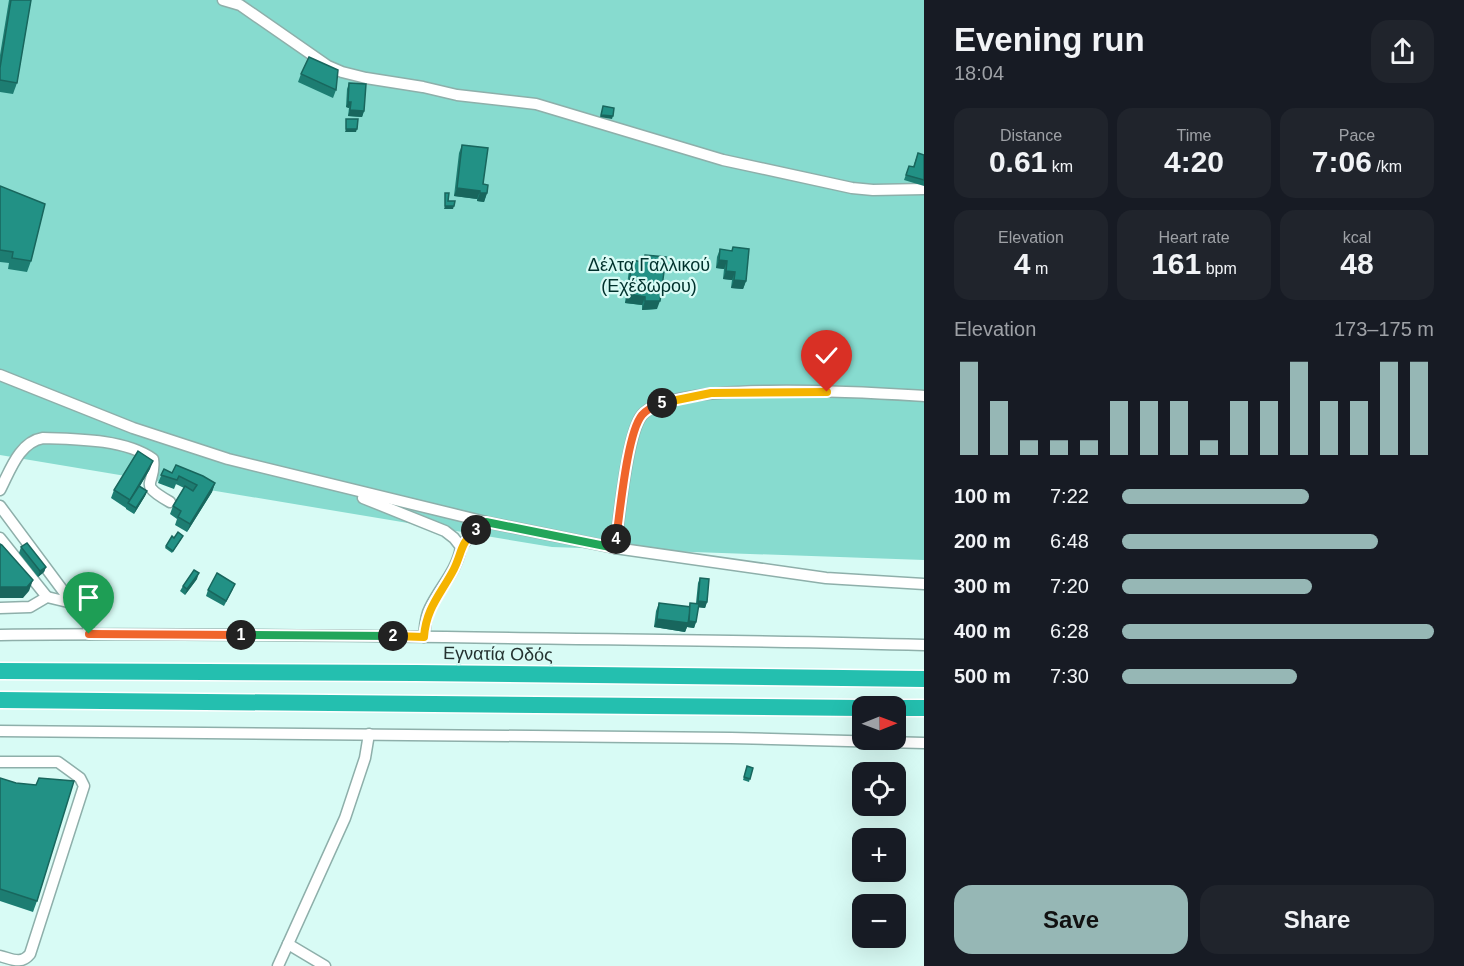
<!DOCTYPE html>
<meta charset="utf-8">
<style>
body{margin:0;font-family:Helvetica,sans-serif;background:#20242c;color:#f1f3f6;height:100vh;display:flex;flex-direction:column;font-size:22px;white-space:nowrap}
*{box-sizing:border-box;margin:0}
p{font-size:20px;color:#9ea1a6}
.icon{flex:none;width:33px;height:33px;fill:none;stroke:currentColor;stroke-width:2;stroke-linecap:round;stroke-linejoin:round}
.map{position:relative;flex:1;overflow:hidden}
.panel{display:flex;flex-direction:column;background:#171b24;width:540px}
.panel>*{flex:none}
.needle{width:39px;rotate:89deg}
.fabs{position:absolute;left:852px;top:696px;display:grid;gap:12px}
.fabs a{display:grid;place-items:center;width:54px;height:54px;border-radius:12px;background:#171b24;box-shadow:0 6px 24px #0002;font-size:30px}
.pin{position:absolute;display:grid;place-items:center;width:51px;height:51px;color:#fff;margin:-62px -26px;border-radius:50% 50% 50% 0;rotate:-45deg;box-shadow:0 0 6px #0007}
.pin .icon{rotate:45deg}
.km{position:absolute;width:30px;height:30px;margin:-15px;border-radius:50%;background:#222;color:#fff;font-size:16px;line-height:30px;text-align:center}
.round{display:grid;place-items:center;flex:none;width:63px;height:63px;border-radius:18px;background:#20242c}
.headline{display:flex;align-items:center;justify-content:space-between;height:102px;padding:0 30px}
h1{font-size:33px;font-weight:600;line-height:45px}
.figures{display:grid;grid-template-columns:repeat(3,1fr);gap:9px;height:102px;padding:6px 30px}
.figures div{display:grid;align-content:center;border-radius:15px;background:#20242c;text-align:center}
.figures b{font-size:30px;font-weight:600}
.figures small{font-size:16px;font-weight:400}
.figures p{font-size:16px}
.chart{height:168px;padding:12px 30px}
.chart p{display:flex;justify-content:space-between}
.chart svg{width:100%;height:108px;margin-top:6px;stroke:#96b7b5;stroke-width:6}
.primary-button{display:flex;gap:12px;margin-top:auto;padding:12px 30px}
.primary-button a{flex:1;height:69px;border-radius:18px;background:#96b7b5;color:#111;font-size:24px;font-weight:600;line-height:69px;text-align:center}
.primary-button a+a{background:#20242c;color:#f1f3f6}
ul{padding:0 30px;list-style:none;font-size:20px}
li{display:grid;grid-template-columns:96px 72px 1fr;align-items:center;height:45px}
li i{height:15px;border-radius:8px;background:#96b7b5}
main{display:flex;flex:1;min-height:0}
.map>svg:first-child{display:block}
.green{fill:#87dbcf}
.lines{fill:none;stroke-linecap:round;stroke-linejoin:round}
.minor-casing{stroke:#8eafaa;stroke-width:13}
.highway-casing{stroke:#fff;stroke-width:19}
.minor{stroke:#fff;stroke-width:10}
.highway{stroke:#24bfaf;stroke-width:16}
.wall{fill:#1d7d72}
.shaded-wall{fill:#18665d}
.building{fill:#229185;stroke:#18665d;stroke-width:1.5}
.split-1-casing{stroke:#fff;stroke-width:12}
.split-2-casing{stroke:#fff;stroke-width:12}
.split-3-casing{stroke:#fff;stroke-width:12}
.split-4-casing{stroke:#fff;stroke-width:12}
.split-5-casing{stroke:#fff;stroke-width:12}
.split-6-casing{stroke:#fff;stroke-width:12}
.split-1{stroke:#f0652b;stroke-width:8}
.split-2{stroke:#22a559;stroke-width:8}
.split-3{stroke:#f5b400;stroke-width:8}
.split-4{stroke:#22a559;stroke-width:8}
.split-5{stroke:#f0652b;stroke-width:8}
.split-6{stroke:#f5b400;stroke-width:8}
.labels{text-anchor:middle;stroke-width:4.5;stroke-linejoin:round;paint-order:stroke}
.park-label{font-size:18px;fill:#00312c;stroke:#d8fbf5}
.street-label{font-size:18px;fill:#243230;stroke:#d8fbf5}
</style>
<main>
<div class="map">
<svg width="924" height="966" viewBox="0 0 924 966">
<rect width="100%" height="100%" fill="#d8fbf5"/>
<path class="green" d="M0,0h924v560l-372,-13 -552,-92z"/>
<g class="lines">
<defs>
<g id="minor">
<path d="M223,0l17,5 88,61 14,6 24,6 57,9 34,8 79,9 187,56 129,28 21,2 51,-1"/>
<path d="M0,375l133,53 95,31 258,63 129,26 211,30 98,6"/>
<path d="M0,490c10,-19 19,-48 43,-52 33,1 82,1 110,21 4,27 -18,23 17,43"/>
<path d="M363,498l82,33 9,7 7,9c-4,24 -21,40 -31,61 -5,9 -5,19 -6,29"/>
<path d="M0,506l84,113 4,6 1,9"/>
<path d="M0,538l47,59"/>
<path d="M461,547l13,-16 12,-9"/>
<path d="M615,548c4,-28 12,-115 27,-133 30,-36 232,-22 282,-19"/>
<path d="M0,608l30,-1 17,-10 25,6"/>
<path d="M0,635c149,-2 297,0 446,2 159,3 319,3 478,8"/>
<path d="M0,731l731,7 193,5"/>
<path d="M0,762h58l22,16 4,8 -54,168c-9,11 -18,5 -30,2"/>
<path d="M288,944l37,22"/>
<path d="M278,966l67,-148 20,-60 4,-24"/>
</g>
<g id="highway">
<path d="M0,671l416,2 508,6"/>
<path d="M0,700l862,8"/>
<path d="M896,708h28"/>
</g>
</defs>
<use href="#minor" class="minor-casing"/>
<use href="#highway" class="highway-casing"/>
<use href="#minor" class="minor"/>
<use href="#highway" class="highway"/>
</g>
<g class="wall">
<path d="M9,0h22l-14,83 -4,11 -13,-2v-37z"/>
<path d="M301,74l35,16 -3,8 -35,-16z"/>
<path d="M349,83l15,28 -2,6 -14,-1 1,-8 -3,-1 1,-18z"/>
<path d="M462,145l21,39 4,9 -3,9 -7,-1v-2l-23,-3 5,-43z"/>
<path d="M918,153l6,2v31l-20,-6 5,-14 4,1z"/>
<path d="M0,186l31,75 -4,11 -19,-3 1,-6 -9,-1z"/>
<path d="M733,247l13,34 -3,8 -12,-1 1,-8 -9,-1 1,-10 -8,-1 1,-11 3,-8 12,2z"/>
<path d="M645,255l12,54 -15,1v-5l-17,-2 4,-34 3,-9 10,4z"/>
<path d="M150,469l-10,17 7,5 -2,5 -11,18 -8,-5v-1l-15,-10 3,-8z"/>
<path d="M164,469l8,4 43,10 -3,9 -25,40 -12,-7 2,-6 -7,-5 3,-8 11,-18 -8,-4 -2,5 -16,-6z"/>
<path d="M174,538h8l-10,15 -7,-5 1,-2z"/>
<path d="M21,547l25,20 -2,5 -6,5 -19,-24z"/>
<path d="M700,578l7,24 -2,6 -7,-1 -2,15 -2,6 -7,-1 -2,5 -31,-5 2,-16 3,-8 30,4 1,-4h6l2,-20z"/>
<path d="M197,579l-12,16 -5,-4 3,-5z"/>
<path d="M233,589l-9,17 -18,-10 2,-6z"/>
<path d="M747,766l6,2 -4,14 -6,-2z"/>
<path d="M0,778l37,123 -4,11 -33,-11z"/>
</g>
<g class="shaded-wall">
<path d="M348,102h3l-2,6 -3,-1z"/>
<path d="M350,110l14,1 -2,6 -14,-1z"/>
<path d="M601,115l12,1 -1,3 -12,-2z"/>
<path d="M346,129h11l-1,3h-11z"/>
<path d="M457,188l23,3 -3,8 -23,-3z"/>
<path d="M480,193h7l-3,9 -7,-1z"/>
<path d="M445,206h9l-1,3h-9z"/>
<path d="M719,260l8,1 -3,8 -8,-1z"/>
<path d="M726,271l9,1 -3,8 -9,-1z"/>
<path d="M734,280l12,1 -3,8 -12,-1z"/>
<path d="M628,294l17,3 -3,8 -17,-2z"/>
<path d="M645,301h15l-3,8 -15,1z"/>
<path d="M153,461l-3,8 -21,35h-1l2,-4z"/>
<path d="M215,483l-3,9 -25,40 3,-8z"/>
<path d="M147,491l-2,5 -11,18 2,-6z"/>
<path d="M46,567l-2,5 -6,5 2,-6z"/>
<path d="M199,573l-2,6 -12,16 2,-6z"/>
<path d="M33,580l-4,11 -6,7h-23v-11z"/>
<path d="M698,601l9,1 -2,6 -9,-1z"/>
<path d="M657,619l31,2 8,1 -2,6 -7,-1 -2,5 -31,-5z"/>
</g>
<g class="building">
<path d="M11,0h20l-14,83 -17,-3v-12z"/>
<path d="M309,57l29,13 -2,20 -35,-16z"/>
<path d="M349,83l17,1 -2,27 -14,-1 1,-8h-3z"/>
<path d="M603,106l11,2 -1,8 -12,-1z"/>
<path d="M346,119h12l-1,10h-11z"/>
<path d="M462,145l26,3 -5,36 5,1 -1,8h-7v-2l-23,-3z"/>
<path d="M918,153l6,2v25l-18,-5 3,-9 5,1z"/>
<path d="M0,186l45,18 -14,57 -19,-3 1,-6 -13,-2z"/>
<path d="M445,193h4l-1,8h7l-1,5h-9z"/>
<path d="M733,247l16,2 -3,32 -12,-1 1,-8 -9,-1 1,-10 -8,-1 1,-11 12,2z"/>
<path d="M645,255l21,2 -6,44h-15v-4l-17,-3 4,-34 10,2v2h2z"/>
<path d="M138,451l15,10 -23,39 -16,-10z"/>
<path d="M176,465l27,11 12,7 -25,41 -12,-7 3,-6 -8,-5 12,-20 8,5 4,-6 -18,-9 -2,4 -16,-5 3,-6 8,4z"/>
<path d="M139,486l8,5 -11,17 -8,-5z"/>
<path d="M178,532l5,4 -10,15 -7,-5 6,-10 2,2z"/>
<path d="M27,543l19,24 -6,4 -19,-24z"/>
<path d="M0,544l2,1 31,35 -6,7h-27z"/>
<path d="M194,570l5,3 -12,16 -4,-3z"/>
<path d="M217,573l18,11 -9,17 -18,-11z"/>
<path d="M700,578l9,1 -2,23 -9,-1z"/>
<path d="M659,603l32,4 -3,16 -31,-4z"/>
<path d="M690,603l9,1 -3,18 -7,-1z"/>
<path d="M747,766l6,2 -3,11 -6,-2z"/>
<path d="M0,778l16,5 20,2 3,-7 35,3 -37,120 -37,-12z"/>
</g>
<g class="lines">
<defs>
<path id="split-1" d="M89,634l152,1"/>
<path id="split-2" d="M241,635l152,1"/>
<path id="split-3" d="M393,636l31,1c2,-29 17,-43 30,-68 8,-16 6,-26 22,-39"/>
<path id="split-4" d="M476,530l10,-8 129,26 1,-9"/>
<path id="split-5" d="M616,539c4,-26 11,-106 26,-124 6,-7 13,-9 20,-12"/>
<path id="split-6" d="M662,403l49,-10 116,-1"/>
</defs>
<use href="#split-1" class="split-1-casing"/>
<use href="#split-2" class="split-2-casing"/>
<use href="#split-3" class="split-3-casing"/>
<use href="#split-4" class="split-4-casing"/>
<use href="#split-5" class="split-5-casing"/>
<use href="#split-6" class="split-6-casing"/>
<use href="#split-1" class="split-1"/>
<use href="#split-2" class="split-2"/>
<use href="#split-3" class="split-3"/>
<use href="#split-4" class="split-4"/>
<use href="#split-5" class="split-5"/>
<use href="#split-6" class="split-6"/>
</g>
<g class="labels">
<g class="park-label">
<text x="649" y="271">Δέλτα Γαλλικού<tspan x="649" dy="21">(Εχέδωρου)</tspan></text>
</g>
<g class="street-label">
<text transform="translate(498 654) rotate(1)" y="6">Εγνατία Οδός</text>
</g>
</g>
</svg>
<div class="fabs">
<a><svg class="needle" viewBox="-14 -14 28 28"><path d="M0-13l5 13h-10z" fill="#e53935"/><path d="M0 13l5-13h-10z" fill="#9ea1a6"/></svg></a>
<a><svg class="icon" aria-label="locate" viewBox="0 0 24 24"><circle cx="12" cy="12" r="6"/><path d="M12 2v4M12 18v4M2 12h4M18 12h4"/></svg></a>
<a>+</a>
<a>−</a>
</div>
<div class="pin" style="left:89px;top:634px;background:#1e9e55"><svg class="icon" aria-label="arrive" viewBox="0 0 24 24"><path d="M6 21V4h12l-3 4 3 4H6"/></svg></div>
<div class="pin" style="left:827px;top:392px;background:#d93025"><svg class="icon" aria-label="check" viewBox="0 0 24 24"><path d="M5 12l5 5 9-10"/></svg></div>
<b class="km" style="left:241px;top:635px">1</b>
<b class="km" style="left:393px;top:636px">2</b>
<b class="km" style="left:476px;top:530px">3</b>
<b class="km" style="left:616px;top:539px">4</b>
<b class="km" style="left:662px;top:403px">5</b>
</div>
<section class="panel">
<div class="headline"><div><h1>Evening run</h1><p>18:04</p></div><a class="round"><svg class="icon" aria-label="share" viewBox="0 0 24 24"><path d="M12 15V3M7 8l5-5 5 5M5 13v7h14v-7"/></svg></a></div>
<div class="figures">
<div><p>Distance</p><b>0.61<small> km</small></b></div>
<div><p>Time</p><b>4:20</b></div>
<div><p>Pace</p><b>7:06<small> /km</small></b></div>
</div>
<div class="figures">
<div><p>Elevation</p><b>4<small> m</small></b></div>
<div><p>Heart rate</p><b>161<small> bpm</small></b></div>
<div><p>kcal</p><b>48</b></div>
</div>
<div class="chart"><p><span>Elevation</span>173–175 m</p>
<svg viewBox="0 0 160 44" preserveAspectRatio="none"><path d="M5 44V6M15 44V22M25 44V38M35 44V38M45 44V38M55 44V22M65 44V22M75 44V22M85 44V38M95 44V22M105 44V22M115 44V6M125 44V22M135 44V22M145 44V6M155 44V6"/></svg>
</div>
<ul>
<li><b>100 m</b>7:22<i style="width:60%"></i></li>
<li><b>200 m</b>6:48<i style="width:82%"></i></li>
<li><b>300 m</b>7:20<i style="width:61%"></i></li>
<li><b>400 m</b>6:28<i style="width:100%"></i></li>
<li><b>500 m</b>7:30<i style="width:56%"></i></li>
</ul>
<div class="primary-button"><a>Save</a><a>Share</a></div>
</section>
</main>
